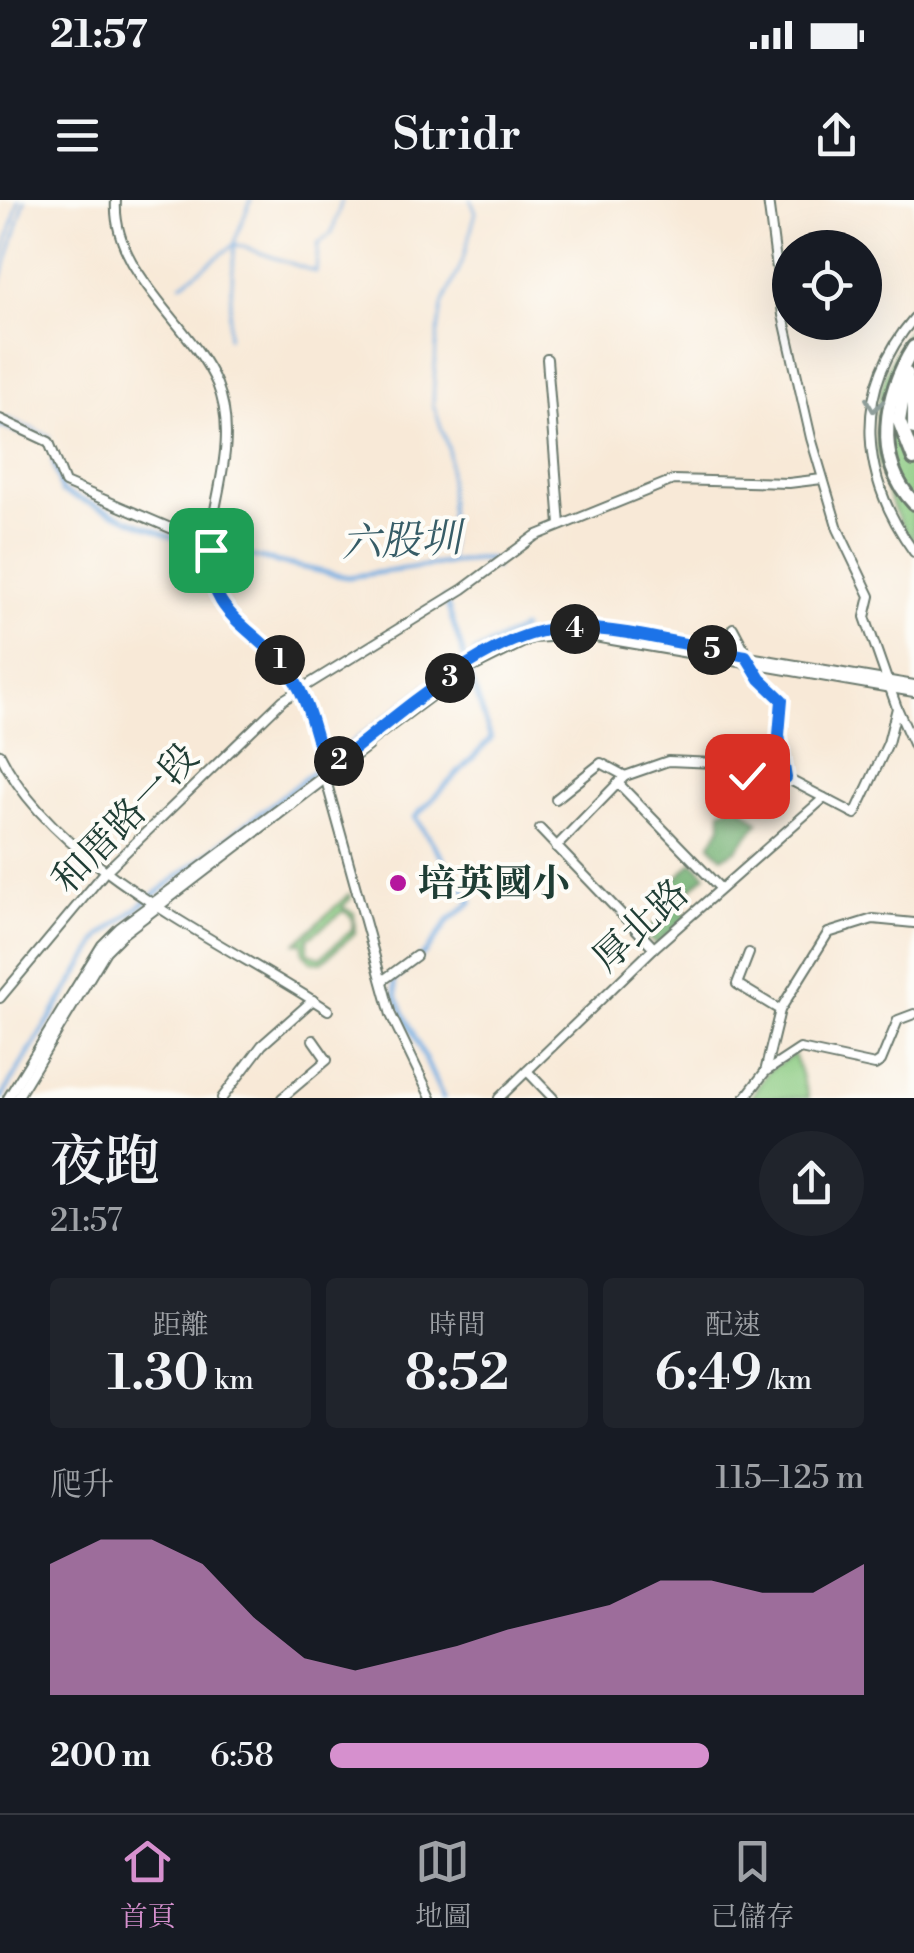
<!DOCTYPE html>
<html lang="zh-TW">
<meta charset="utf-8">
<style>
body{margin:0;font-family:"Libre Bodoni","Noto Serif TC",serif;background:#20242c;color:#f1f3f6;height:100vh;display:flex;flex-direction:column;font-size:38px;white-space:nowrap}
*{box-sizing:border-box;margin:0}
p{font-size:32px;color:#9ea1a6}
.icon{flex:none;width:55px;height:55px;fill:none;stroke:currentColor;stroke-width:2;stroke-linecap:round;stroke-linejoin:round}
.map{position:relative;height:898px;overflow:hidden}
.sheet{display:flex;flex-direction:column;background:#171b24;flex:1}
.sheet>*{flex:none}
.fabs{position:absolute;left:772px;top:30px;display:grid;gap:20px}
.fabs a{display:grid;place-items:center;width:110px;height:110px;border-radius:50%;background:#171b24;box-shadow:0 10px 40px #0002;font-size:50px}
.pin{position:absolute;display:grid;place-items:center;width:85px;height:85px;color:#fff;margin:-42px;border-radius:20px;box-shadow:0 5px 15px #0006}
.km{position:absolute;width:50px;height:50px;margin:-25px;border-radius:50%;background:#222;color:#fff;font-size:28px;line-height:50px;text-align:center}
.round{display:grid;place-items:center;flex:none;width:105px;height:105px;border-radius:52px;background:#20242c}
.summary{display:flex;align-items:center;justify-content:space-between;height:170px;padding:0 50px}
h1{font-size:55px;font-weight:600;line-height:75px}
.metrics{display:grid;grid-template-columns:repeat(3,1fr);gap:15px;height:170px;padding:10px 50px}
.metrics div{display:grid;align-content:center;border-radius:10px;background:#20242c;text-align:center}
.metrics b{font-size:50px;font-weight:600}
.metrics small{font-size:28px;font-weight:400}
.metrics p{font-size:28px}
.chart{height:280px;padding:20px 50px}
.chart p{display:flex;justify-content:space-between}
.chart svg{width:100%;height:180px;margin-top:10px;fill:#d690ce;opacity:.7}
ul{padding:0 50px;list-style:none;font-size:32px}
li{display:grid;grid-template-columns:160px 120px 1fr;align-items:center;height:75px}
li i{height:25px;border-radius:12px;background:#d690ce}
.status{display:flex;justify-content:space-between;align-items:center;height:70px;padding:0 50px;background:#171b24;direction:ltr}
.status svg{height:28px;fill:currentColor}
header{display:flex;justify-content:space-between;align-items:center;height:130px;padding:0 50px;background:#171b24;font-size:45px;font-weight:600}
.tab-bar{display:flex;justify-content:space-around;align-items:center;height:140px;border-top:2px solid #363941;background:#171b24;font-size:28px;color:#9ea1a6}
.tab-bar a{display:grid;justify-items:center;gap:5px}
.tab-bar .current{color:#d690ce}
.map>svg:first-child{display:block}
.green{fill:#8bcb82;stroke:#55845b;stroke-width:2.5;fill-rule:evenodd}
.forest{fill:#70af70;stroke:#487652;stroke-width:2.5}
.lines{fill:none;stroke-linecap:round;stroke-linejoin:round}
.stream{stroke:#6ea9df;stroke-width:2.5}
.canal{stroke:#6ea9df;stroke-width:5}
.minor-casing{stroke:#6b796d;stroke-width:12}
.highway-casing{stroke:#6b796d;stroke-width:18}
.minor{stroke:#fff;stroke-width:8}
.highway{stroke:#fff;stroke-width:12}
.oneway{stroke:#8f9e9a}
.route-casing{stroke:#fff;stroke-width:20}
.route{stroke:#1a73e8;stroke-width:12}
.poi-dot{fill:#b5179e;stroke:#fdfcf7;stroke-width:4}
.labels{text-anchor:middle;stroke-width:8;stroke-linejoin:round;paint-order:stroke}
.street-label{font-size:38px;fill:#1f3d34;stroke:#fdfcf7}
.poi-label{font-size:38px;font-weight:bold;fill:#1f3d34;stroke:#fdfcf7;text-anchor:start}
.water-label{font-size:40px;font-style:italic;fill:#375d67;stroke:#fdfcf7}
</style>
<div class="status"><b>21:57</b><svg viewBox="0 0 49 12"><path d="M0 12V9h3v3zM5 12V6h3v6zM10 12V3h3v9zM15 12V0h3v12zM26 1h20v11H26zM47 4h2v5h-2z"/></svg></div>
<header><svg class="icon" aria-label="menu" viewBox="0 0 24 24"><path d="M4 6h16M4 12h16M4 18h16"/></svg>Stridr<svg class="icon" aria-label="share" viewBox="0 0 24 24"><path d="M12 15V3M7 8l5-5 5 5M5 13v7h14v-7"/></svg></header>
<div class="map">
<svg width="914" height="898" viewBox="0 0 914 898">
<rect width="100%" height="100%" fill="#fdfcf7"/>
<filter id="ink" filterUnits="userSpaceOnUse"><feTurbulence type="fractalNoise" baseFrequency=".01" numOctaves="2"/><feDisplacementMap in="SourceGraphic" scale="20" xChannelSelector="R" yChannelSelector="G"/><feConvolveMatrix kernelMatrix="1 2 1 2 8 2 1 2 1" color-interpolation-filters="sRGB"/></filter>
<filter id="wash" filterUnits="userSpaceOnUse"><feTurbulence type="fractalNoise" baseFrequency=".0048" numOctaves="4" result="noise"/><feDisplacementMap in="SourceGraphic" scale="40" xChannelSelector="R" yChannelSelector="G"/><feGaussianBlur stdDeviation="2.25" result="paint"/><feColorMatrix in="noise" values="0 0 0 0 0 0 0 0 0 0 0 0 0 0 0 0 0 1.4 0 .05"/><feComposite in="paint" operator="in"/></filter>
<g filter="url(#wash)">
<rect width="100%" height="100%" fill="#f8e9d7"/>
<g class="green">
<path d="M914,122v20l-24,77 24,50v76c-48,-72 -53,-153 0,-223z"/>
<path d="M349,694l2,4 -9,9 12,6 1,20 -33,29 -11,-1 -8,-8v-10h-7zM344,711l9,7 -1,12 -31,27 -13,-4v-15z"/>
<path d="M794,854l15,44h-59l18,-27z"/>
</g>
<g class="forest">
<path d="M736,592l3,13 20,17 -23,28 -14,7 -12,-12 11,-19v-15l9,-5 -3,-5z"/>
<path d="M693,662l13,13 -30,28 12,14 -32,28 -13,-11 32,-30 -12,-13z"/>
</g>
<g class="lines">
<g class="stream">
<path d="M0,66l19,-66"/>
<path d="M0,84l25,-84"/>
<path d="M181,84l54,-40 81,28 2,-28 14,-11 10,-33"/>
<path d="M228,138l7,-98 16,-40"/>
<path d="M7,218l44,19"/>
<path d="M450,364l-1,-114 -16,-46 3,-58 6,-40 20,-43 14,-51 -5,-12"/>
</g>
<g class="canal">
<path d="M0,225l25,9"/>
<path d="M53,260l9,32 120,49 150,33 16,3 128,-18h14l5,8"/>
<path d="M474,453l48,-24"/>
<path d="M327,562l132,-99"/>
<path d="M1,898l100,-162 219,-169"/>
<path d="M443,898l-46,-100 -3,-18 33,-29 22,-31 23,-18 -57,-85 76,-78 -46,-141"/>
</g>
</g>
</g>
<g filter="url(#ink)">
<g class="lines">
<defs>
<g id="minor">
<path d="M116,0c-5,72 75,123 101,184 30,73 -27,154 -2,210 13,31 64,60 86,96l90,325 40,83"/>
<path d="M914,118c-63,74 -53,160 0,234"/>
<path d="M547,159l13,166"/>
<path d="M0,219l49,23 16,41 124,53 23,5"/>
<path d="M733,428l27,51 22,21 -3,35 7,43"/>
<path d="M475,466l57,-28 51,-3 331,57"/>
<path d="M897,508l17,38"/>
<path d="M0,554c54,113 225,188 328,256"/>
<path d="M618,583l102,105"/>
<path d="M556,599l45,-36 24,13"/>
<path d="M540,629l114,119"/>
<path d="M556,647l69,-71 43,-15 47,2 32,12 39,3 69,36 33,-71 9,-35 -32,-91 5,-21 -32,-67 -27,-91 -28,-123 -15,-115"/>
<path d="M749,753l-12,31 43,26"/>
<path d="M382,781l34,-25"/>
<path d="M0,798l105,-126 178,-172 180,-111 72,-53 138,-56 116,3 33,-4"/>
<path d="M527,871l26,27"/>
<path d="M765,872l35,-23 75,16 6,-4 17,-41 16,-6"/>
<path d="M8,898l94,-153 17,-17 385,-286 40,-12 40,-1 330,56"/>
<path d="M17,898l89,-147 18,-18 244,-187"/>
<path d="M222,898l40,-53 51,-45"/>
<path d="M282,898l45,-38 -14,-20"/>
<path d="M499,898l155,-150 170,-150"/>
<path d="M745,898l20,-26 15,-62 48,-77 45,-14 41,4"/>
</g>
<g id="highway">
<path d="M914,147c-29,46 -42,112 0,156"/>
<path d="M907,174l-8,47 15,38"/>
<path d="M914,184v44"/>
</g>
</defs>
<use href="#minor" class="minor-casing"/>
<use href="#highway" class="highway-casing"/>
<use href="#minor" class="minor"/>
<use href="#highway" class="highway"/>
</g>
<defs><path id="oneway-chevron" d="M-2-3.5L2.5 0L-2 3.5" fill="none" stroke-width="1.6" stroke-linecap="round" stroke-linejoin="round" transform="scale(2.5)"/></defs>
<use class="oneway" href="#oneway-chevron" transform="translate(874 205) rotate(98)"/>
</g>
<g class="lines" filter="url(#ink)">
<defs>
<path id="route" d="M211,350c-7,68 48,77 80,125 19,27 25,65 35,96 62,-46 161,-141 239,-143 59,-1 122,18 181,28l14,23 22,21 -3,35 7,43 -39,-2"/>
</defs>
<use href="#route" class="route-casing"/>
<use href="#route" class="route"/>
</g>
<circle class="poi-dot" cx="398" cy="683" r="10"/>
<g class="labels">
<g class="street-label">
<text transform="translate(125 618) rotate(-46)" y="13">和厝路一段</text>
<text transform="translate(640 725) rotate(-43)" y="13">厚北路</text>
</g>
<g class="poi-label">
<text x="418" y="696">培英國小</text>
</g>
<g class="water-label">
<text transform="translate(401 340) rotate(-3)" y="14">六股圳</text>
</g>
</g>
</svg>
<div class="fabs">
<a><svg class="icon" aria-label="locate" viewBox="0 0 24 24"><circle cx="12" cy="12" r="6"/><path d="M12 2v4M12 18v4M2 12h4M18 12h4"/></svg></a>
</div>
<div class="pin" style="left:211px;top:350px;background:#1e9e55"><svg class="icon" aria-label="arrive" viewBox="0 0 24 24"><path d="M6 21V4h12l-3 4 3 4H6"/></svg></div>
<div class="pin" style="left:747px;top:576px;background:#d93025"><svg class="icon" aria-label="check" viewBox="0 0 24 24"><path d="M5 12l5 5 9-10"/></svg></div>
<b class="km" style="left:280px;top:460px">1</b>
<b class="km" style="left:339px;top:561px">2</b>
<b class="km" style="left:450px;top:478px">3</b>
<b class="km" style="left:575px;top:429px">4</b>
<b class="km" style="left:712px;top:450px">5</b>
</div>
<section class="sheet">
<div class="summary"><div><h1>夜跑</h1><p>21:57</p></div><a class="round"><svg class="icon" aria-label="share" viewBox="0 0 24 24"><path d="M12 15V3M7 8l5-5 5 5M5 13v7h14v-7"/></svg></a></div>
<div class="metrics">
<div><p>距離</p><b>1.30<small> km</small></b></div>
<div><p>時間</p><b>8:52</b></div>
<div><p>配速</p><b>6:49<small> /km</small></b></div>
</div>
<div class="chart"><p><span>爬升</span>115–125 m</p>
<svg viewBox="0 0 160 44" preserveAspectRatio="none"><path d="M0 44V12L10 6L20 6L30 12L40 25L50 35L60 38L70 35L80 32L90 28L100 25L110 22L120 16L130 16L140 19L150 19L160 12V44z"/></svg>
</div>
<ul>
<li><b>200 m</b>6:58<i style="width:71%"></i></li>
</ul>
</section>
<nav class="tab-bar">
<a class="current"><svg class="icon" aria-label="home" viewBox="0 0 24 24"><path d="M3 11l9-7 9 7M6 9v11h12V9"/></svg>首頁</a>
<a><svg class="icon" aria-label="map" viewBox="0 0 24 24"><path d="M3 6l6-2 6 2 6-2v14l-6 2-6-2-6 2zM9 4v14M15 6v14"/></svg>地圖</a>
<a><svg class="icon" aria-label="saved" viewBox="0 0 24 24"><path d="M7 4h10v16l-5-4-5 4z"/></svg>已儲存</a>
</nav>
